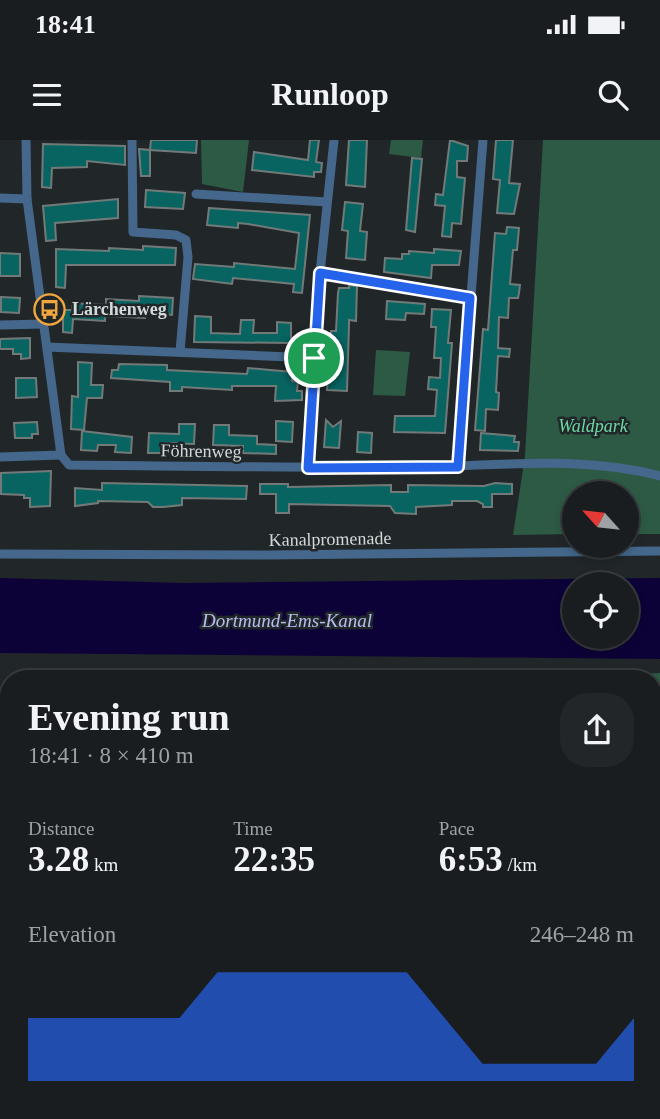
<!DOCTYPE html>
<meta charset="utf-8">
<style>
body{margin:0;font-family:Georgia,serif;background:#222628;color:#f1f3f6;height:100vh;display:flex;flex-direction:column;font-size:26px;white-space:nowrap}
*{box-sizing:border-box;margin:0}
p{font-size:23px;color:#9fa2a4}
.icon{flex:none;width:38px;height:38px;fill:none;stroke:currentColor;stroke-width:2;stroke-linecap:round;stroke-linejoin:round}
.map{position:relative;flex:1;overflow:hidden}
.details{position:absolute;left:0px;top:530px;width:662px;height:450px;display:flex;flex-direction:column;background:#191d1f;border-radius:28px 28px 0 0;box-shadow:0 4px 10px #0003,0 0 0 2px #373b3d}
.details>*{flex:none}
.needle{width:46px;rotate:297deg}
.controls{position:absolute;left:562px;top:341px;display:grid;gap:14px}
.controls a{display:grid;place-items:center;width:77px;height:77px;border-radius:50%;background:#191d1f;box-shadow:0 4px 10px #0003,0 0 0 2px #373b3d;font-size:35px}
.pin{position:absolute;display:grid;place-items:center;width:60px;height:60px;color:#fff;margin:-30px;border:4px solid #fff;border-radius:50%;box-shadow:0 2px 7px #0007}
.round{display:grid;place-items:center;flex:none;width:74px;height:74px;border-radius:28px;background:#222628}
.overview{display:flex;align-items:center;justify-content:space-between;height:119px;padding:0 28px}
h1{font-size:38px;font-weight:700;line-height:52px}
.metrics{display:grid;grid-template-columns:repeat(3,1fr);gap:10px;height:119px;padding:7px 28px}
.metrics div{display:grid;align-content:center}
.metrics b{font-size:35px;font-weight:700}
.metrics small{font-size:19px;font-weight:400}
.metrics p{font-size:19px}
.chart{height:196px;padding:14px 28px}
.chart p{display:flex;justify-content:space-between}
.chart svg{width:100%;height:126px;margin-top:7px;fill:#2563eb;opacity:.7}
.status{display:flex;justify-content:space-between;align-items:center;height:49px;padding:0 35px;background:#191d1f;direction:ltr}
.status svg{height:19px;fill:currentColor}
header{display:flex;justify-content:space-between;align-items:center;height:91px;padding:0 28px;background:#191d1f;font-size:32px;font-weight:700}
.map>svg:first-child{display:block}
.green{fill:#2d5a44}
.water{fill:#0d0237;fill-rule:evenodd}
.building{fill:#086461;stroke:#727a79;stroke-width:2}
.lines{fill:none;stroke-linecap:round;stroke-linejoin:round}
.service{stroke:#44678b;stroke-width:4.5}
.minor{stroke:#44678b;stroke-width:9}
.rail{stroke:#73787a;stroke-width:3.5;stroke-dasharray:14 7;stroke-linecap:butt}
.route-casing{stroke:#fff;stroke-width:14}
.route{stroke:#2563eb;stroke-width:9}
.labels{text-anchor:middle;stroke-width:5;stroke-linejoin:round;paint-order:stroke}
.poi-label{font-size:18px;font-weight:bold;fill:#d4d9da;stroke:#212729;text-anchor:start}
.park-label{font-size:18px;font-style:italic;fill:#6cd8a4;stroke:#212729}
.street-label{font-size:18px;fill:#d4d9da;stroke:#212729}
.water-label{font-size:19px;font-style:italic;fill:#b7bcf1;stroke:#212729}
</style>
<div class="status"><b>18:41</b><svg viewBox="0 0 49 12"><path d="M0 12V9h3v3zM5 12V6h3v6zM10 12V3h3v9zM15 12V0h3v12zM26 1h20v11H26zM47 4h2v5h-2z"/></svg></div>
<header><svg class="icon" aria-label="menu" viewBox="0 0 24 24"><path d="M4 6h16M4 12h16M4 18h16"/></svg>Runloop<svg class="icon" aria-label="search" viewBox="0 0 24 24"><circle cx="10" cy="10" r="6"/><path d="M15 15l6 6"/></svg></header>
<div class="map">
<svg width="660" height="979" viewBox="0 0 660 979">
<rect width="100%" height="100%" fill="#212729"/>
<g class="green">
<path d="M201,0h48l-6,52 -41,-8z"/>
<path d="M391,0h32l-2,18 -32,-4z"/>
<path d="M543,0h117v394h-33l-1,-40h-52v40l-61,1 12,-79z"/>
<path d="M376,210l34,2 -5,44 -32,-1z"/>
<path d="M660,533v142l-7,-1v-135h-96z"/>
<path d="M0,553h9v108l-9,1z"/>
</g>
<path class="water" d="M0,438l183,5 477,-5v81l-660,-6zM574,444h52v53h-52z"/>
<g class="building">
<path d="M151,0h46l-1,13 -46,-3z"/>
<path d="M310,0h9l-3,22 6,1 -1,9h-7v5l-62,-7 2,-18 54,8z"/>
<path d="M349,0h18l-2,47 -19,-2z"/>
<path d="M450,0l18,6 -1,15h-10v16l8,1 -4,46 -9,-1 -1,14 -9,-1 3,-30 -10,-1 1,-11 7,1z"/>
<path d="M496,0h17l-4,43 11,1 -6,30 -17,-1 3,-33 -7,-1z"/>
<path d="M43,4l82,2v19l-38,-4v6l-35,1 -1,20 -9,-1z"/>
<path d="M139,9l11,1v26h-9z"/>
<path d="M412,18l10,1 -7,73 -9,-2z"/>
<path d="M146,50l39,3 -2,16 -38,-2z"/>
<path d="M118,59v19l-63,5 1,17 -10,1 -3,-35z"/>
<path d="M345,62l18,2 -3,27 7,1 -2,28 -19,-2 2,-27 -6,-1z"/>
<path d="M209,68l101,7 -8,78 -9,-1 1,-8 -61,-6 -1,6 -39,-5 2,-15 39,3v-4l61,6 4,-36 -51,-9 -10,-1v5l-31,-3z"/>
<path d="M507,87l12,1 -2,22h-4l-3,34 10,1 -1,8 -1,5h-9l-1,20 -9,-1 -1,31 12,1 -1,8 -11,-1 -2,36 3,1 -1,17 -12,-1 -1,22 -10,-1 8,-101 5,1 7,-97 11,1z"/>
<path d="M143,106l33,2 -1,17h-109l-1,23 -9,-1v-38l53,2v-3l34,2z"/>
<path d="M434,109l27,2 -2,14h-27l-1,13 -47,-6 1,-14 17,1v-5h7v-3l25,2z"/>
<path d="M0,113l20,1v22h-20z"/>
<path d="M349,145l8,1 -1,35 -7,-1v5l-2,66 -20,-1 4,-59h5l2,-38 1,-5h10z"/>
<path d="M139,156l34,2 -1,17 -27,-3v6l-40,-2v5l-32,-2 -1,14 -9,-1v-22h9v-7l34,2v-6l33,2z"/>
<path d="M1,157l19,1 -1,15 -18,-1z"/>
<path d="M387,161l38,3 -1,10 -18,-1 -1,7 -19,-1z"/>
<path d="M432,169l19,1 -3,33h4l-7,90 -51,-1 1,-16h40l2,-26 -9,-1 1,-12 11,1 1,-20h-7l2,-31h-5z"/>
<path d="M195,176l16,1v16l29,1 1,-14h13l-1,13h24v-11l14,1v20l-97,-1z"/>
<path d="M30,198v20l-9,1v-5h-8v-5h-13v-10z"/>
<path d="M78,222l14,1 -1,22h12l-1,13h-15l-3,32 -13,-1 1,-33 6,1z"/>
<path d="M119,224l48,1v5l80,4 1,-6 44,4v9l6,1 -1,9h5v9l-27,1 1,-15h-44v4l-50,-3v4h-12v-9l-59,-4 1,-8h6z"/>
<path d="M16,238h20l1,19 -21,1z"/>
<path d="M326,280l7,7 8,-6 -2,27 -15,-1z"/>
<path d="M276,281l17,1 -1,20 -16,-1z"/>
<path d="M37,282l1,12h-6v4h-17l-1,-15z"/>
<path d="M179,284h16l-1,20 -30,-1v10h-16l1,-20 30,1z"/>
<path d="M214,285h15v10l28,1v8l19,1v9l-33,-1v-7l-30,-1z"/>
<path d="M82,291l50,6 -1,16 -16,-1 1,-7h-18l-1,6 -16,-1z"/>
<path d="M358,292l14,1 -1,20 -14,-1z"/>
<path d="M481,293l34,3 -1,6h5l-1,9 -38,-1z"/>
<path d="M51,331l-1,35 -20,1v-9h-6v-3l-23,-1v-21z"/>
<path d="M102,343l145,3 -1,13 -64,-1v7l-19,2h-10l-5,-5 -50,-1v2l-23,3v-18l27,2z"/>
<path d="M495,343l17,1v10h-20v13h-9v-3l-6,-3h-25v4l-36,2v7l-21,-1 -5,-7 -101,-2v9h-13v-19h-16v-10h28v3l103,-2v7h17v-7l76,1z"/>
<path d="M9,754v63h-5l-4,-19v-43z"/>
<path d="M0,880l9,3v32l-9,-6z"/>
</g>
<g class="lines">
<g class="service">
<path d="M653,803l7,2"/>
<path d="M316,979l2,-8"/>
<path d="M452,979l1,-8"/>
</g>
<g class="minor">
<path d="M26,0l1,59 34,256 8,10c116,1 232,3 347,2 83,-1 162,-12 244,9"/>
<path d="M132,0l1,92 43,3 10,5 2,17 -8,95"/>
<path d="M196,54l131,8"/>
<path d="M0,58l27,1"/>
<path d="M320,133l150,25"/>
<path d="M0,185l44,-1"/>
<path d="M47,207l267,11"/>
<path d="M0,317l61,-2"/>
<path d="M458,326l25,-326"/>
<path d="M308,328l12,-195 14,-133"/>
<path d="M0,414l267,1 393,-4"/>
<path d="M657,663l3,1"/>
<path d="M0,847l9,-2"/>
<path d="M0,930l9,5"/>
<path d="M65,971l11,8"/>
</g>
<g class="rail">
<path d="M0,667l9,-1"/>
<path d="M653,709l7,1"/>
</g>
</g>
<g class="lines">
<defs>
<path id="route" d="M320,133l150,25 -12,169 -150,1z"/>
</defs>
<use href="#route" class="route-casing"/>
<use href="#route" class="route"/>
</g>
<defs>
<symbol id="bus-ring" viewBox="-11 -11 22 22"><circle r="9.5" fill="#212729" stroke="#f1a63f" stroke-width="1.5"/><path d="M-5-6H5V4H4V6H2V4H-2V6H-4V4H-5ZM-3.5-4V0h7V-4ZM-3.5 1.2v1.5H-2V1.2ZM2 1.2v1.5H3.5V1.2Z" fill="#f1a63f"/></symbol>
</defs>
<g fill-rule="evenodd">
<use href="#bus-ring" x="32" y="152" width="35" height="35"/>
</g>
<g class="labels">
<g class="poi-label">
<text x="72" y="175">Lärchenweg</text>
</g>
<g class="park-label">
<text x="593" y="292">Waldpark</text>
</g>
<g class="street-label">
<text transform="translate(201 311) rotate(1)" y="6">Föhrenweg</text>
<text transform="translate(330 399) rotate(-1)" y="6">Kanalpromenade</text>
</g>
<g class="water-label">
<text x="287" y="487">Dortmund-Ems-Kanal</text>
</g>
</g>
</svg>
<div class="controls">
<a><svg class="needle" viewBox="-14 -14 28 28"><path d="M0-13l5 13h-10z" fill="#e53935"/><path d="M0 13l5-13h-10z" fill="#9fa2a4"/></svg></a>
<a><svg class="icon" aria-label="locate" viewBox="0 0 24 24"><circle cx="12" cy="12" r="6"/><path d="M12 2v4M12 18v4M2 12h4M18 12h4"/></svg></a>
</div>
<div class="pin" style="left:314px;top:218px;background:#1e9e55"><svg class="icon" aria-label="arrive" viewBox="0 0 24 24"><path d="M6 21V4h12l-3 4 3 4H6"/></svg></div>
<section class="details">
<div class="overview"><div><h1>Evening run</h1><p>18:41 · 8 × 410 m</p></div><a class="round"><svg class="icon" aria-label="share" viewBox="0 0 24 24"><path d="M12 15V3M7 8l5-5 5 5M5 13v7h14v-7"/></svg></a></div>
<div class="metrics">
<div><p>Distance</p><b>3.28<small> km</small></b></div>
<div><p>Time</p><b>22:35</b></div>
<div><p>Pace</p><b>6:53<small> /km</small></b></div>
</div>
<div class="chart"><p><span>Elevation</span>246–248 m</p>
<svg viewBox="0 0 160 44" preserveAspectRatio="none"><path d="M0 44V22L10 22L20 22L30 22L40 22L50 6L60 6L70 6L80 6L90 6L100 6L110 22L120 38L130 38L140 38L150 38L160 22V44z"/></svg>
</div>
</section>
</div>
